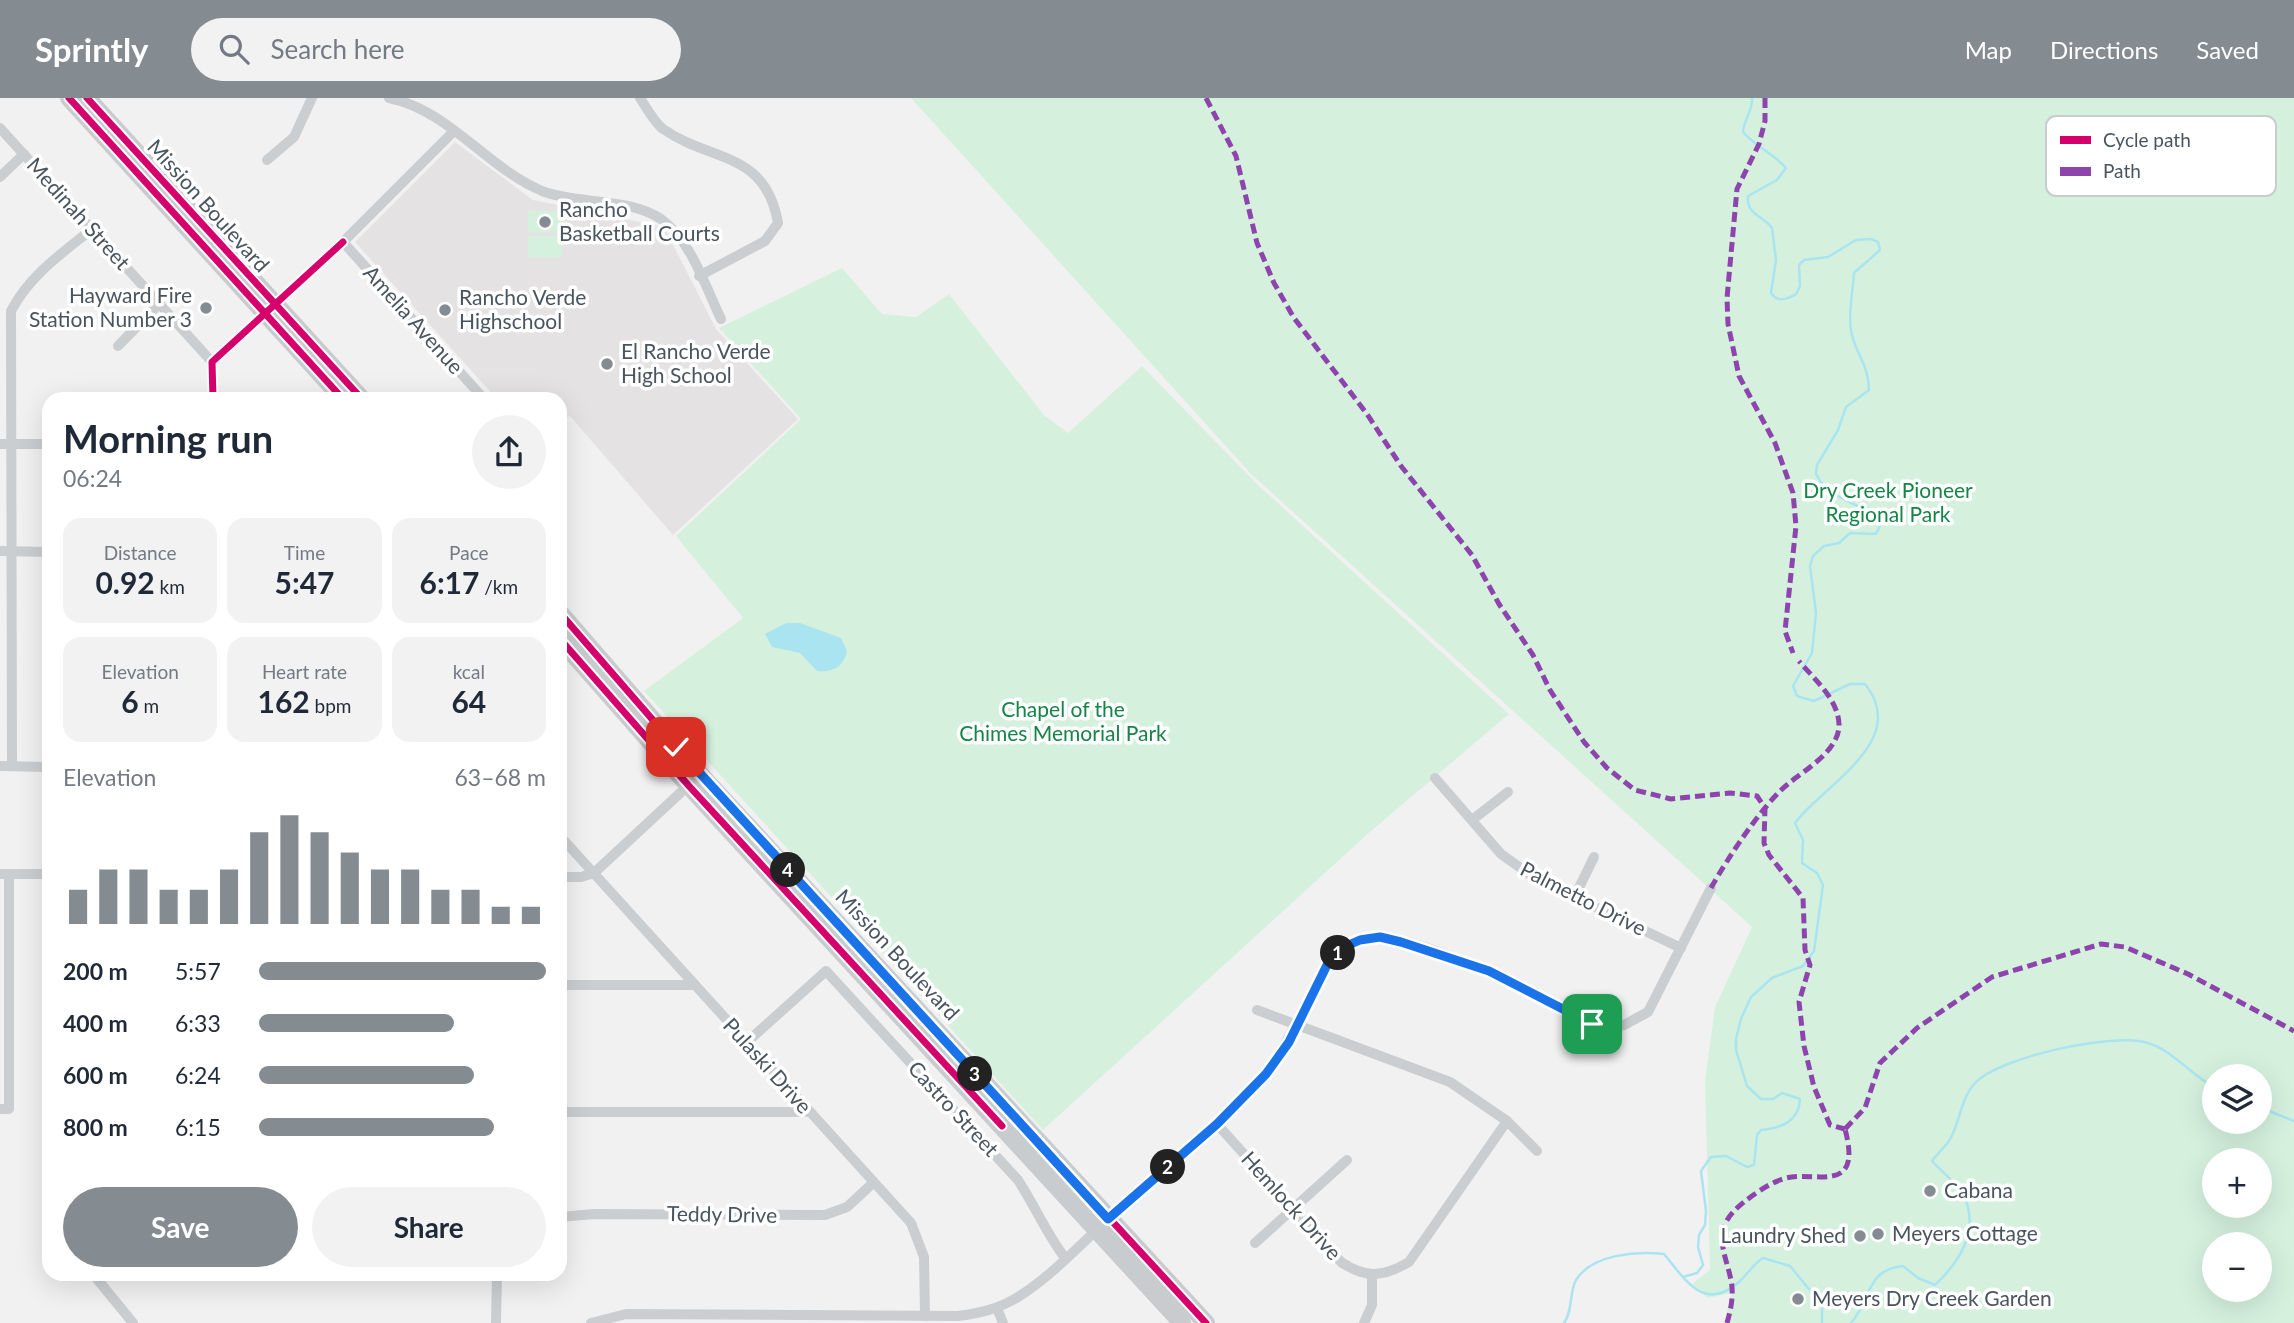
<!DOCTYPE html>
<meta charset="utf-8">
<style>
body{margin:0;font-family:Lato,sans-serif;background:#f2f2f3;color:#1f2937;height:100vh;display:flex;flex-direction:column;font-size:26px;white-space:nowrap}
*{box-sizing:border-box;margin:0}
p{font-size:23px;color:#747a83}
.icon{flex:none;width:38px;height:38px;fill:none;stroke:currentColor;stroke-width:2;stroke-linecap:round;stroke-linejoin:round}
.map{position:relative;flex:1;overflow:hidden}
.panel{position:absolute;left:42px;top:294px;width:525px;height:889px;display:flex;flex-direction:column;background:#fff;border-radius:21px;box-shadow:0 7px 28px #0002}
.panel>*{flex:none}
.fabs{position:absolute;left:2202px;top:966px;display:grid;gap:14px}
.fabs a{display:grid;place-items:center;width:70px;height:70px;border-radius:50%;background:#fff;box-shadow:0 7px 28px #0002;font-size:35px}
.pin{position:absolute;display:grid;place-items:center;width:60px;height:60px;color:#fff;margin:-30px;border-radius:14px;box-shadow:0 4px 10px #0006}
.km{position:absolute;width:35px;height:35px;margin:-18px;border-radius:50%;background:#222;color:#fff;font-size:19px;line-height:35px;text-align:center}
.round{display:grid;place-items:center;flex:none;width:74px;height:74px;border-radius:37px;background:#f2f2f3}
.headline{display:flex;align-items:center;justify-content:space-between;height:119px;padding:0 21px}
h1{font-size:38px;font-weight:700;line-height:52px}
.figures{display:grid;grid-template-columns:repeat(3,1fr);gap:10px;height:119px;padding:7px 21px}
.figures div{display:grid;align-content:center;border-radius:18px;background:#f2f2f3;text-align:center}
.figures b{font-size:30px;font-weight:700}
.figures small{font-size:19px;font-weight:400}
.figures p{font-size:19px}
.chart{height:196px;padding:14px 21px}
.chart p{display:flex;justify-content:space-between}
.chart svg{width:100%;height:126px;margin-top:7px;stroke:#848c92;stroke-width:6}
.button{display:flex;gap:14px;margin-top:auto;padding:14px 21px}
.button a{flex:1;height:80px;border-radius:42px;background:#848c92;color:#fff;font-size:28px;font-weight:700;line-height:80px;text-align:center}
.button a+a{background:#f2f2f3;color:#1f2937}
ul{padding:0 21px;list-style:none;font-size:23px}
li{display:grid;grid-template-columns:112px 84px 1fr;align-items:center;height:52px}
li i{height:18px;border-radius:9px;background:#848c92}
header{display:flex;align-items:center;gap:42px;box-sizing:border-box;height:98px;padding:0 35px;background:#848c92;color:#fff}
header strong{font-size:33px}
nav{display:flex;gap:38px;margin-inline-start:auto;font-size:24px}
.search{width:490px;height:63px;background:#f2f2f3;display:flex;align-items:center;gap:18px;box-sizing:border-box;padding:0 24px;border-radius:38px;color:#747a83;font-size:26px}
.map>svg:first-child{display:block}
.education{fill:#e4e2e3}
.green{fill:#d5f1de;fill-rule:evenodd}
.water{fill:#a9e4f0}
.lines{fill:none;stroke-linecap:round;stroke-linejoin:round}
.stream{stroke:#a9e4f0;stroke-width:2.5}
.minor{stroke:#cbced0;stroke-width:10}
.primary{stroke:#c8ccce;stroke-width:18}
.quiet{stroke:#8e44ad;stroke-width:5;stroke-dasharray:10 5;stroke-linecap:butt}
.cycleway-casing{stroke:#fff;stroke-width:11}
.cycleway{stroke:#d6006c;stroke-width:7}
.route-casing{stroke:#fff;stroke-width:14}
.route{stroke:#1a73e8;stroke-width:9}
.poi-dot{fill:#848c92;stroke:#fff;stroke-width:2.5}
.labels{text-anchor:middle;stroke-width:7;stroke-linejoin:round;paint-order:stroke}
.street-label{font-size:21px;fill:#48555f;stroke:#fff}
.poi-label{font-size:21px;fill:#48555f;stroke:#fff;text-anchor:start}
.park-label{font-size:21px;fill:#158447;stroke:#fff}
.key{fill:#fff;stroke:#c8cccf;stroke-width:2}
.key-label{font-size:19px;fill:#48555f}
</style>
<header>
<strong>Sprintly</strong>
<div class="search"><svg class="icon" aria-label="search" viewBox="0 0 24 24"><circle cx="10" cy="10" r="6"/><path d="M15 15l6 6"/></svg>Search here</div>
<nav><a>Map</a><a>Directions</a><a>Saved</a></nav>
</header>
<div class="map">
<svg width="2294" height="1225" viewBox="0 0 2294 1225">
<rect width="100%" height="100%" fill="#f2f1f1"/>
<path class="education" d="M455,44l78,58 131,27 52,102 82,90 -125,116 -103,-119 -10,5v-22h-63l-142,-157z"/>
<g class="green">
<path d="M911,0h1383v1225h-570l8,-30 -25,5 -15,-14 18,-14 -5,-189 10,-74 37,-80 -501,-453zM2214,978h45v46h-45zM2214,1062h45v46h-45zM2214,1146h45v46h-45z"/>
<path d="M528,113h34v22l-34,-1z"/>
<rect x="528" y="138" width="34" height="21"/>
<path d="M842,170l40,46 34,3 33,-23 95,121 24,18 74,-67 115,118 252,230 -138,117 -328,299 -399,-439 99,-73 -67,-82 125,-117 -82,-91z"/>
</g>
<path class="water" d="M786,525h14l41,15 6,13c-3,15 -14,22 -30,20l-17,-18 -28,-6 -7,-13z"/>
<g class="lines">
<g class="stream">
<path d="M2259,1009l35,14"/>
<path d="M1683,1179l14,-4 6,-8 -5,-18 1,-12 6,-10 1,-14 -5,-40 10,-14 15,-1 21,11 7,-2 3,-30 4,-5c20,-2 38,-8 39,-31l-18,-6 -9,6h-12l-14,-13 -11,-36v-11l5,-20 10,-22 21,-19 31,-12 11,-15 9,-66 -6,-12 -15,-10 1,-23 -8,-17c28,-38 116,-82 70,-139h-15l-36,17 -17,-5 -4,-10 19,-33 4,-40 -6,-47 3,-10 11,-10 15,-3 11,-10 26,1 4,-8 -3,-16 -22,-5 -23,-12 -10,-9 -6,-10 1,-9 21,-35 8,-23 23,-17c0,-26 -15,-38 -18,-60 -3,-18 2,-38 3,-57l26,-23 -2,-8 -7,-3 -15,1 -28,17 -24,3 -5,5 1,21 -4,8c-8,5 -19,9 -25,-1l5,-33 -4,-32c-8,-12 -26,-13 -24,-32l29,-16 9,-12c-13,-15 -30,-21 -43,-36 1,-14 10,-21 9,-34"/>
<path d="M1564,1225c9,-12 5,-30 12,-43 16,-26 61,-29 88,-26 22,26 39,59 75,28 9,-8 13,-17 24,-24l27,8 23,28 9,5v24"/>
<path d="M1851,1225c21,-24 14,-53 52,-57l15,12 17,7c24,-23 44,-52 30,-87 -6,-13 -24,-27 -33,-37 5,-7 12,-13 17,-20 11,-17 11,-42 26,-58 24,-26 139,-51 173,-40 24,7 43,32 66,44"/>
</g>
<g class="minor">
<path d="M389,0c60,12 98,70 153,93 37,14 85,6 119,28 30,21 45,69 60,100"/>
<path d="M640,0c6,9 14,24 23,31 49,34 102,21 115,94l-13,18 -66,35"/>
<path d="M0,30l212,234"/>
<path d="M267,62l27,-23 18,-39"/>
<path d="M0,79l24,-23"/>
<path d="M343,144l141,157"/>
<path d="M118,248l42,-43"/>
<path d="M213,301l-1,-37 131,-120 111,-111"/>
<path d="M0,346h49"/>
<path d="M0,453l49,1"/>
<path d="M0,668l49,1"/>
<path d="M12,668l-1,-455c19,-36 50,-57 81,-82"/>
<path d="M1435,680l66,76 35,25 145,69"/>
<path d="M1472,722l36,-28"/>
<path d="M560,738l351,387 13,34 1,59"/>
<path d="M0,776h49"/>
<path d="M560,779h21l13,-4 98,-91"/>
<path d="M1575,798l19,-39"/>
<path d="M560,887h135"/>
<path d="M1257,912l193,72 57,39 30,30"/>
<path d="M746,945l80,-72 192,209c17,26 28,53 47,78"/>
<path d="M0,1011h9v-235"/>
<path d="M560,1014h248"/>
<path d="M1217,1026l124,138c25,17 42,15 68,0l98,-141"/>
<path d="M560,1119l34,-3 231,1 22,-8 26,-24"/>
<path d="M1255,1145l92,-83"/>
<path d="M93,1176l40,49"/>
<path d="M997,1210l6,15"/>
<path d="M496,1225l1,-49"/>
<path d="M591,1225l35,-9 332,2c22,-3 41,-7 60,-19 34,-21 62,-53 92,-79 52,-47 111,-90 156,-144 28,-33 56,-126 96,-135 53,-11 181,59 231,85l12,4 19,-3 24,-13 63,-124"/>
<path d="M1364,1225l8,-18v-29"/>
</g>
<g class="primary">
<path d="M69,0l274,301"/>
<path d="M87,0l275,301"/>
<path d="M560,515l138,159 508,551"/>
<path d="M560,541l129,147 493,537"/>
</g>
<g class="quiet">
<path d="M1206,0l30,58 21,87 17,40 20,35 73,96 34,52 71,89 27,49 34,51 17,35 34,52 23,26 28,22 36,9 59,-6 27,3 8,12 -1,35 5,12 34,43 2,52 5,15 -11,37 5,44 10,41 16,38 15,4"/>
<path d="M1765,0v23l-6,23 -22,45 -10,109 1,26 11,52 36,67 18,50 3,33 -11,105 8,22"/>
<path d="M1711,790c16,-29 53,-85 77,-104 18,-15 52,-34 51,-60 -1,-25 -25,-45 -40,-63"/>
<path d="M1845,1031l20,-21 15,-45 37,-35 75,-51 109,-33 24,3 63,27 106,57"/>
<path d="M1727,1225c4,-14 7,-28 4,-43 -5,-25 -19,-47 4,-70 10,-10 31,-25 45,-30 30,-13 84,20 65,-51"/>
</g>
<defs>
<g id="cycleway">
<path d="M69,0l274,301"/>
<path d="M87,0l275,301"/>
<path d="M213,301l-1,-37 131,-120"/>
<path d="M560,515l138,159 508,551"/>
<path d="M560,541l129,147 313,340"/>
</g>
</defs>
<use href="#cycleway" class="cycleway-casing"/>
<use href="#cycleway" class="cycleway"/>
</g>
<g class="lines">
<defs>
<path id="route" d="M676,649l432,472 109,-95 49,-50 23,-32 40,-81 15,-14 16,-7 20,-3 21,5 88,29 103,53"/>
</defs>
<use href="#route" class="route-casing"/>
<use href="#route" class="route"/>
</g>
<g class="poi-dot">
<circle cx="545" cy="124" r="7"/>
<circle cx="206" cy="210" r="7"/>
<circle cx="445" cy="212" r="7"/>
<circle cx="607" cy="266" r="7"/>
<circle cx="1930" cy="1093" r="7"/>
<circle cx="1878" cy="1136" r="7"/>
<circle cx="1860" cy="1138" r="7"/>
<circle cx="1798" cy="1201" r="7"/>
</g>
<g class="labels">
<g class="street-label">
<text transform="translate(208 108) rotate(48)" y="7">Mission Boulevard</text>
<text transform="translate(78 116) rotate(48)" y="7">Medinah Street</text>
<text transform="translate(413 222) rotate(48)" y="7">Amelia Avenue</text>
<text transform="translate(1583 801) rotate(27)" y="7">Palmetto Drive</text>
<text transform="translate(897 857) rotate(47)" y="7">Mission Boulevard</text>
<text transform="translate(767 968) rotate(48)" y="7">Pulaski Drive</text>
<text transform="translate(953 1011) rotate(47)" y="7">Castro Street</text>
<text transform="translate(1291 1108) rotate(48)" y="7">Hemlock Drive</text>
<text transform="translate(722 1117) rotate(1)" y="7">Teddy Drive</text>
</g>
<g class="poi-label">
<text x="559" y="119">Rancho<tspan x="559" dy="24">Basketball Courts</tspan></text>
<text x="192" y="205" text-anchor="end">Hayward Fire<tspan x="192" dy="24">Station Number 3</tspan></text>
<text x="459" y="207">Rancho Verde<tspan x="459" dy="24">Highschool</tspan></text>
<text x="621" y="261">El Rancho Verde<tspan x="621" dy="24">High School</tspan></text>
<text x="1944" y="1100">Cabana</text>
<text x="1892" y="1143">Meyers Cottage</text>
<text x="1846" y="1145" text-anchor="end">Laundry Shed</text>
<text x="1812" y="1208">Meyers Dry Creek Garden</text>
</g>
<g class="park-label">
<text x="1888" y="400">Dry Creek Pioneer<tspan x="1888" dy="24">Regional Park</tspan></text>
<text x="1063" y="619">Chapel of the<tspan x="1063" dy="24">Chimes Memorial Park</tspan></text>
</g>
</g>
<rect x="2046" y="18" width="230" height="80" rx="10" class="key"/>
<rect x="2060" y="38" width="31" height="8" fill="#d6006c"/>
<rect x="2060" y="69" width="31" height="9" fill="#8e44ad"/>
<g class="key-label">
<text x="2103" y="49">Cycle path</text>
<text x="2103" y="80">Path</text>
</g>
</svg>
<div class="fabs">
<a><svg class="icon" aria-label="layers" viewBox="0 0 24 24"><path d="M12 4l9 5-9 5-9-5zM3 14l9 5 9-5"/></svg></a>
<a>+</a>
<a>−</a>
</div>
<div class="pin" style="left:1592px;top:926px;background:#1e9e55"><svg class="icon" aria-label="arrive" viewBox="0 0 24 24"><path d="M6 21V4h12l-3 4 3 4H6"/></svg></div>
<div class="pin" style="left:676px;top:649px;background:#d93025"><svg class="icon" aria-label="check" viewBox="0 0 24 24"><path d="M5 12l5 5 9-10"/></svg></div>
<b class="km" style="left:1338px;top:855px">1</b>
<b class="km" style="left:1168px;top:1069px">2</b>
<b class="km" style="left:975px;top:976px">3</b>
<b class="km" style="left:788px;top:772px">4</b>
<section class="panel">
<div class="headline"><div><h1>Morning run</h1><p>06:24</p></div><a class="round"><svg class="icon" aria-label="share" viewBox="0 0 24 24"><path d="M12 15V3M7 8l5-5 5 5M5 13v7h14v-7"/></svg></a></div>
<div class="figures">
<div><p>Distance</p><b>0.92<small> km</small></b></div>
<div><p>Time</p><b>5:47</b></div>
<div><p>Pace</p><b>6:17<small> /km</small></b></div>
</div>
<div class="figures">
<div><p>Elevation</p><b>6<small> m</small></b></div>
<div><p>Heart rate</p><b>162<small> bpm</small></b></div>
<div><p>kcal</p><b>64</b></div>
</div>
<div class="chart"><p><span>Elevation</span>63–68 m</p>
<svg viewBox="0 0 160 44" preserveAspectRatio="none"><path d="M5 44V32M15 44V25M25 44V25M35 44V32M45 44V32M55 44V25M65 44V12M75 44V6M85 44V12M95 44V19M105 44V25M115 44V25M125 44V32M135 44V32M145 44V38M155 44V38"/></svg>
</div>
<ul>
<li><b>200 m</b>5:57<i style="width:100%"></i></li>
<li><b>400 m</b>6:33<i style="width:68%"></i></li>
<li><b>600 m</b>6:24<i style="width:75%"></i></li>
<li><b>800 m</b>6:15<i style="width:82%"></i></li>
</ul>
<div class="button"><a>Save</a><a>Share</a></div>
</section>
</div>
